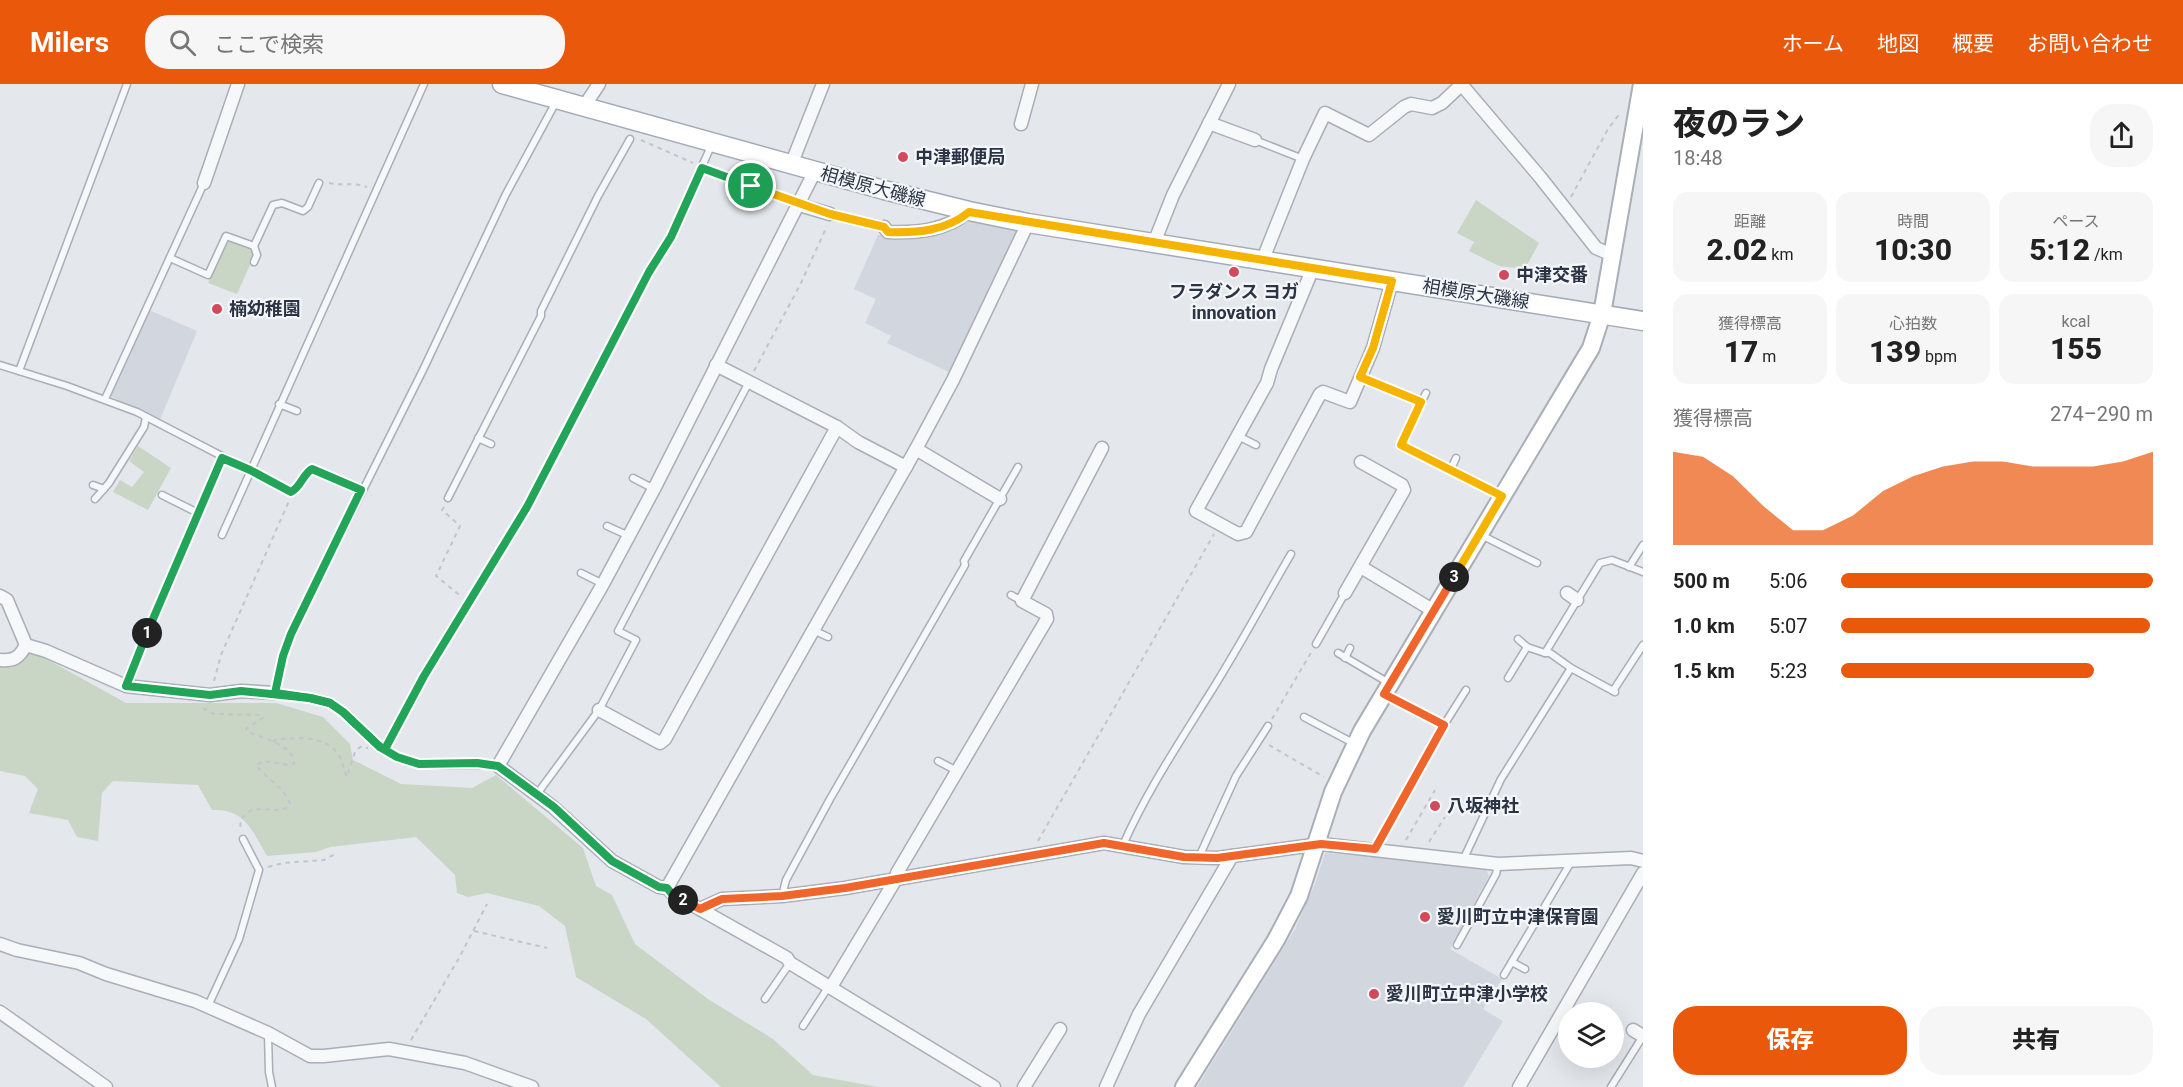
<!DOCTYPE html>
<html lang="ja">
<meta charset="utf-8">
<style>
body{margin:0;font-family:Roboto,"Noto Sans JP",sans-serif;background:#f6f6f6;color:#222;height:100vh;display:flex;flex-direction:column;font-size:22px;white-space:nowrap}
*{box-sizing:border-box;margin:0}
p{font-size:20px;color:#767676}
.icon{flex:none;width:33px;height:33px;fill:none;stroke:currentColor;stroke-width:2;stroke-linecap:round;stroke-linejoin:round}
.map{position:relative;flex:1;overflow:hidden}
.sheet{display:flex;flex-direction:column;background:#fff;width:540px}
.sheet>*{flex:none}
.controls{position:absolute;left:1558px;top:918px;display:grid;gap:12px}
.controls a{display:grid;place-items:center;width:66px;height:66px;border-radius:50%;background:#fff;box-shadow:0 6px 24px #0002;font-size:30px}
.pin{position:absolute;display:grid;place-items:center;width:51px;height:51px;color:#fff;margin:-26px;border:3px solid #fff;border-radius:50%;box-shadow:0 2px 6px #0007}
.km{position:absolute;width:30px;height:30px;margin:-15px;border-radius:50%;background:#222;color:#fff;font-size:16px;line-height:30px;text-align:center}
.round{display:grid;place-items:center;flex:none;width:63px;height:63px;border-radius:24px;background:#f6f6f6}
.headline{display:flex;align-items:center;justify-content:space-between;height:102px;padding:0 30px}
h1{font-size:33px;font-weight:800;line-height:45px}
.stats{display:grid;grid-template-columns:repeat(3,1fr);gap:9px;height:102px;padding:6px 30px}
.stats div{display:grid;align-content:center;border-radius:15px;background:#f6f6f6;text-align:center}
.stats b{font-size:30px;font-weight:800}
.stats small{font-size:16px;font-weight:400}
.stats p{font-size:16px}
.chart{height:168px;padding:12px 30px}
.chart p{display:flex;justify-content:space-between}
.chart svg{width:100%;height:108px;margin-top:6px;fill:#ea580c;opacity:.7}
.cta{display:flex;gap:12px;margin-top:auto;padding:12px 30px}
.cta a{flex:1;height:69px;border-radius:24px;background:#ea580c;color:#fff;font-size:24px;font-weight:800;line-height:69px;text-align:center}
.cta a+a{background:#f6f6f6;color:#222}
ul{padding:0 30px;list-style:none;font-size:20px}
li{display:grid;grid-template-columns:96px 72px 1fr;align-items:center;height:45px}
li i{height:15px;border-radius:8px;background:#ea580c}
header{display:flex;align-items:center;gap:36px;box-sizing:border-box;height:84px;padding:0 30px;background:#ea580c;color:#fff}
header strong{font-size:28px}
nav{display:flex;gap:33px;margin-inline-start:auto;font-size:21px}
.search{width:420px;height:54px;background:#f6f6f6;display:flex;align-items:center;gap:15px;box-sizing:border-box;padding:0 21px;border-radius:24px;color:#767676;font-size:22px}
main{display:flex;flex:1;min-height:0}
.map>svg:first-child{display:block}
.built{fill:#d2d6de}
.green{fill:#c9d6c5}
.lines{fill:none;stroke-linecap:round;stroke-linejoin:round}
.lane-casing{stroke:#a9aeb7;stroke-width:9}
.street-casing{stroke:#a9aeb7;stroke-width:15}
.secondary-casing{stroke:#a9aeb7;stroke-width:20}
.primary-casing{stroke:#a3abb8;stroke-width:21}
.path{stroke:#c2c5cb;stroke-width:2;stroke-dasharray:4.5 4.5;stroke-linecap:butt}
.lane{stroke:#f7f8fa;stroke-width:6}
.street{stroke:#f7f8fa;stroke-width:12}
.secondary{stroke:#fff;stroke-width:16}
.primary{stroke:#fff;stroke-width:18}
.split-1-casing{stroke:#fff;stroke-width:12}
.split-2-casing{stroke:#fff;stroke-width:12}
.split-3-casing{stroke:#fff;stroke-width:12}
.split-4-casing{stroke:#fff;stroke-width:12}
.split-1{stroke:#22a559;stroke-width:8}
.split-2{stroke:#22a559;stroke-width:8}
.split-3{stroke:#f0652b;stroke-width:8}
.split-4{stroke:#f5b400;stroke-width:8}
.poi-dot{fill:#d1495b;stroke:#f4f6f9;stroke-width:2}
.labels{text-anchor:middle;stroke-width:4.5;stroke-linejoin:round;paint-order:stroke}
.poi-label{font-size:18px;font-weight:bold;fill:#2b3445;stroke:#f4f6f9;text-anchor:start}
.street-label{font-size:18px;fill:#2b3445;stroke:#f4f6f9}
</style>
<header>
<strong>Milers</strong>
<div class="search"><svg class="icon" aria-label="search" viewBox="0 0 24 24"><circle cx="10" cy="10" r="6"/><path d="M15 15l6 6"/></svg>ここで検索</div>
<nav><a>ホーム</a><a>地図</a><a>概要</a><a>お問い合わせ</a></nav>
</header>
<main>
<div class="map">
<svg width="1643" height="1003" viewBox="0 0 1643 1003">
<rect width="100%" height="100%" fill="#e4e7ec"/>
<g class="built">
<path d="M977,135l39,7 4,7 -69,140 -64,-30 4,-7 -26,-13 11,-24 -22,-10 24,-54 37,3 21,-4z"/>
<path d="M149,226l48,21 -38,91 -48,-26z"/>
<path d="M1325,769l72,5 89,11 3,7 -39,73 52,30 -19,30 20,12 -40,66h-266l98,-158 20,-45z"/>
</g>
<g class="green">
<path d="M1476,116l63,43 -14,26 -26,-3 -30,-15 5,-9 -17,-9z"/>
<path d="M230,157l20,7 4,8 -17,38 -29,-11 15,-38z"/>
<path d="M138,362l33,22 -23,42 -35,-18 7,-12 12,7 12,-15 -15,-11z"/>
<path d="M25,563l101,56h150l47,14 27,27 3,16 48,24 71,4 24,-13 87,73 13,38 16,9 23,49 73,55 65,40 40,36 65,12h-157l-75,-68 -70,-42 -11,-51 -26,-20 -52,-13 -19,4 -11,-4 -2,-18 -39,-38 -86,10 -14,5 -49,4c-14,-24 -22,-48 -55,-46l-14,-25 -85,-4 -11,12 -4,48 -21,-4 -9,-17 -39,-7 9,-24 -13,-13 -25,-5v-109z"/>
</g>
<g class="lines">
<defs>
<g id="lane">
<path d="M1255,56l48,19"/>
<path d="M830,130l54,13"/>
<path d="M254,162l3,9 -3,7"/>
<path d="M170,174l38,17 18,-39 28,10 19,-41 9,-2 21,8 5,-4 11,-24"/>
<path d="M0,281l67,21 70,26 154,80c10,-5 12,-18 21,-23l49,21"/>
<path d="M19,287l108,-287"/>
<path d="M1361,294l60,25 -20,42 100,50"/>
<path d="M105,315l99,-216"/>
<path d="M1421,319l5,-10"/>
<path d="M279,320l18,7"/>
<path d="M1238,352l18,9"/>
<path d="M478,354l13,6"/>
<path d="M1451,385l5,-11"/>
<path d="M633,394l21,11"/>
<path d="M93,401l11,4"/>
<path d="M162,411l36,18"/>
<path d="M448,414l93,-182v-5l57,-115 32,-57"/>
<path d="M95,415l14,-16 35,-56 2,-10"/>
<path d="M607,442l22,10"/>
<path d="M222,451l202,-451"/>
<path d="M1481,451l56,28"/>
<path d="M1629,483l14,-22"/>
<path d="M581,489l22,11"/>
<path d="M1011,511l11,6"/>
<path d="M469,519l58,-96 122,-235 22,-35 40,-91"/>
<path d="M813,546l15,7"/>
<path d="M1518,555l9,8"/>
<path d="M1316,560l29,-51"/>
<path d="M1338,569l51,30"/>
<path d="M1345,574l5,-10"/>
<path d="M1508,594l19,-31 18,6"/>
<path d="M126,602l29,-73 67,-155"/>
<path d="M1613,607l30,-46"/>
<path d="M1615,608l-44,-24 -21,-15h-5l55,-90 12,-3 31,12"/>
<path d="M1386,611l58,30 -14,26"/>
<path d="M1304,633l51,27"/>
<path d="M1444,641l22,-35"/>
<path d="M938,677l19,10"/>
<path d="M498,682c-33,-4 -69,5 -100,-9 -27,-12 -44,-44 -68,-54 -17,-7 -37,-8 -55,-10l8,-37 8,-22 132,-264 83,-176 51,-94"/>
<path d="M537,710l62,-84 37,-70 -18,-9 131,-249"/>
<path d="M1123,761c23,-52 54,-99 84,-147 30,-47 56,-96 84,-144"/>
<path d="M1199,773l37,-81 32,-50"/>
<path d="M1464,774l37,-79 70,-111"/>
<path d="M782,812l4,-16 44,-81 135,-234 -1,-4 54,-94"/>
<path d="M1457,861l39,-71 2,-10"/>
<path d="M1512,878l13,7"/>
<path d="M1504,891l67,-113"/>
<path d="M765,915l25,-36"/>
<path d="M208,922l31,-67 20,-69 -16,-31"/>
<path d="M803,942l26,-40"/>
<path d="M268,950l1,38 3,15"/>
<path d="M1611,1003l32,-51"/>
</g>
<g id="street">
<path d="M1461,0l79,93 56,71 16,7"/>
<path d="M583,24l16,-24"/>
<path d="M1209,39l46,17"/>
<path d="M1021,40l11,-40"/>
<path d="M791,81l32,-81"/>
<path d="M204,99l34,-99"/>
<path d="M799,121l31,9"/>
<path d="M884,143l4,5c29,1 58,-1 81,-21"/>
<path d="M1154,159l19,-48 56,-111"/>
<path d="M1263,175l40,-100 22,-46 44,22 35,-28 7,-3 21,4 10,-5 19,-18"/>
<path d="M1313,184l-42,101 -4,14 -71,128 42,23 8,-2 74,-138 3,-2 27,10 23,-54 19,-67"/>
<path d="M716,281l121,62 21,15 48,25"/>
<path d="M916,365l84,50"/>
<path d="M1361,483l73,44"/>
<path d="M1345,509l59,-103 -2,-5 -41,-23"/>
<path d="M1567,509l10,7"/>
<path d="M0,512l7,4 19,45 20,6 80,35 84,9 31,-4 34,2"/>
<path d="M0,576c14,1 19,-2 26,-15"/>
<path d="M599,626l61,33 5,-4 172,-312"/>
<path d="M667,804l-8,-1 -47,-26 -59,-54 -55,-41 105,-182 51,-95 161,-318"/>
<path d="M700,825l22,-10 60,-3 63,-8 259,-45 80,14 33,1 104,-14 177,20 133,-6 12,3"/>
<path d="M0,860l17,6 62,13 27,11 89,27 73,32 42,23h14l65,-7 76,14 67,24"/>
<path d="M831,903l65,-108 1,-6 150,-254 -1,-5 -24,-13 80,-153"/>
<path d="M0,928l106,75"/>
<path d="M1633,946l10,6"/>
<path d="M994,1003l-204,-124 -3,-5 -114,-64 -6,-6 249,-439 37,-69 75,-157"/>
<path d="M1024,1003l36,-58"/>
<path d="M1106,1003l33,-73 93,-158"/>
<path d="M1519,1003l124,-214"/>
</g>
<path id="secondary" d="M1184,1003l92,-147 23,-44 34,-104 29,-61 229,-383 11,-34 40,-230"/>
<path id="primary" d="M502,0l382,106 85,21 59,12 615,98"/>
</defs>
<use href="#lane" class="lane-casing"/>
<use href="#street" class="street-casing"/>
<use href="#secondary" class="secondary-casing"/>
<use href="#primary" class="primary-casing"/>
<g class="path">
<path d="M641,56l52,23"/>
<path d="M712,88l73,27"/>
<path d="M329,99c14,3 25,-1 38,4"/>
<path d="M1571,113l37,-68 13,-17"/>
<path d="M754,287l46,-86 27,-59"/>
<path d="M444,423l-2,3 18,16 -24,50 26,21"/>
<path d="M214,597l7,-26 68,-154"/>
<path d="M203,624l11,6 48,1 1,3 -17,11 1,2c15,8 47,13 47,33l-4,1 -27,-4 -7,5 27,25 7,12 -1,3 -7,4 -30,-1 -11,10 -1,9"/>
<path d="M1272,635l40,-68"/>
<path d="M390,657l34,-65 40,-65"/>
<path d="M273,658l2,-2c23,-3 53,-6 66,19 2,5 3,12 6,18l8,-25 5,-5 8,1"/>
<path d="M1269,661l55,32"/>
<path d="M1381,755l44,-78"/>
<path d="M1406,756l29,-50"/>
<path d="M1038,757l176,-307"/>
<path d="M1429,758l16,-25"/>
<path d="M268,783l15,-4 41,-3 13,-7"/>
<path d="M474,847l73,17"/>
<path d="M411,956l48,-82 28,-54"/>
</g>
<use href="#lane" class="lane"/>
<use href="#street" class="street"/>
<use href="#secondary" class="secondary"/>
<use href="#primary" class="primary"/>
</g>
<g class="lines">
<defs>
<path id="split-1" d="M147,549l-21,53 84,9 31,-4 69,7 20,5 13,9 37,35 5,2 39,-73 103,-169 122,-235 22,-35 31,-69 49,18"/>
<path id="split-2" d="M147,549l75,-175 28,12 41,22c10,-5 12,-18 21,-23l49,21 -70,144 -8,22 -8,37 35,5 20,5 13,9 37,35 17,10 22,7 58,-1 21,3 56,41 58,54 47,26 8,1 5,6 11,6"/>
<path id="split-3" d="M683,816l17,9 22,-10 60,-3 63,-8 259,-45 80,14 33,1 104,-14 54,5 69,-124 -60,-31 70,-117"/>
<path id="split-4" d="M751,102l79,28 54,13 4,5c29,1 58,-1 81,-20l423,69 -19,67 -13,29 61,25 -20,43 101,51 -48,81"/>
</defs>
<use href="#split-1" class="split-1-casing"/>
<use href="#split-2" class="split-2-casing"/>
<use href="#split-3" class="split-3-casing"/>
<use href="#split-4" class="split-4-casing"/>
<use href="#split-1" class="split-1"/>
<use href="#split-2" class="split-2"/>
<use href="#split-3" class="split-3"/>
<use href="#split-4" class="split-4"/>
</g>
<g class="poi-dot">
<circle cx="903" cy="73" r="6"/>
<circle cx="1234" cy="188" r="6"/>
<circle cx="1504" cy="191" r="6"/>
<circle cx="217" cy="225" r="6"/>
<circle cx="1435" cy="722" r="6"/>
<circle cx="1425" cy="833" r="6"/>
<circle cx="1374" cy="910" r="6"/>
</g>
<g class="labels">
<g class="poi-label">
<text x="915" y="79">中津郵便局</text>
<text x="1516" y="197">中津交番</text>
<text x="1234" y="214" text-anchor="middle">フラダンス ヨガ<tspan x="1234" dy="21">innovation</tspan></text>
<text x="229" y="231">楠幼稚園</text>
<text x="1447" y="728">八坂神社</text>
<text x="1437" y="839">愛川町立中津保育園</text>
<text x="1386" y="916">愛川町立中津小学校</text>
</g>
<g class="street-label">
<text transform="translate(873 103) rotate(15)" y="6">相模原大磯線</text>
<text transform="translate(1476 210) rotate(9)" y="6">相模原大磯線</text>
</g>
</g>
</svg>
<div class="controls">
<a><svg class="icon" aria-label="layers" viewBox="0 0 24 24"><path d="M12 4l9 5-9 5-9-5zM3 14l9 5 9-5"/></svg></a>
</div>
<div class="pin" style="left:751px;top:102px;background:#1e9e55"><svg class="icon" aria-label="arrive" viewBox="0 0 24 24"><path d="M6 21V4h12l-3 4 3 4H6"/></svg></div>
<b class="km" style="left:147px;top:549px">1</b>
<b class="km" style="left:683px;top:816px">2</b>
<b class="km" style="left:1454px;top:493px">3</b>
</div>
<section class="sheet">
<div class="headline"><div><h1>夜のラン</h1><p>18:48</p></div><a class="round"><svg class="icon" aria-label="share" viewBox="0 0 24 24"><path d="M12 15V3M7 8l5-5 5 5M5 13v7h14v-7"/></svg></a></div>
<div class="stats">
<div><p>距離</p><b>2.02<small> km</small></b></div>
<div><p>時間</p><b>10:30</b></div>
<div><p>ペース</p><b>5:12<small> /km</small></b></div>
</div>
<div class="stats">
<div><p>獲得標高</p><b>17<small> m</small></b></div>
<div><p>心拍数</p><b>139<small> bpm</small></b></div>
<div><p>kcal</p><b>155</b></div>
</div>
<div class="chart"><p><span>獲得標高</span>274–290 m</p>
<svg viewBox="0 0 160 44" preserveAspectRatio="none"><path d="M0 44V6L10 8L20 16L30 28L40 38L50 38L60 32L70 22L80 16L90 12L100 10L110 10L120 12L130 12L140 12L150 10L160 6V44z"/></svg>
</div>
<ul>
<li><b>500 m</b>5:06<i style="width:100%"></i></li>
<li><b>1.0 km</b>5:07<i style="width:99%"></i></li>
<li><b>1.5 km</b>5:23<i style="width:81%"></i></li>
</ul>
<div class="cta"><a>保存</a><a>共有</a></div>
</section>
</main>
